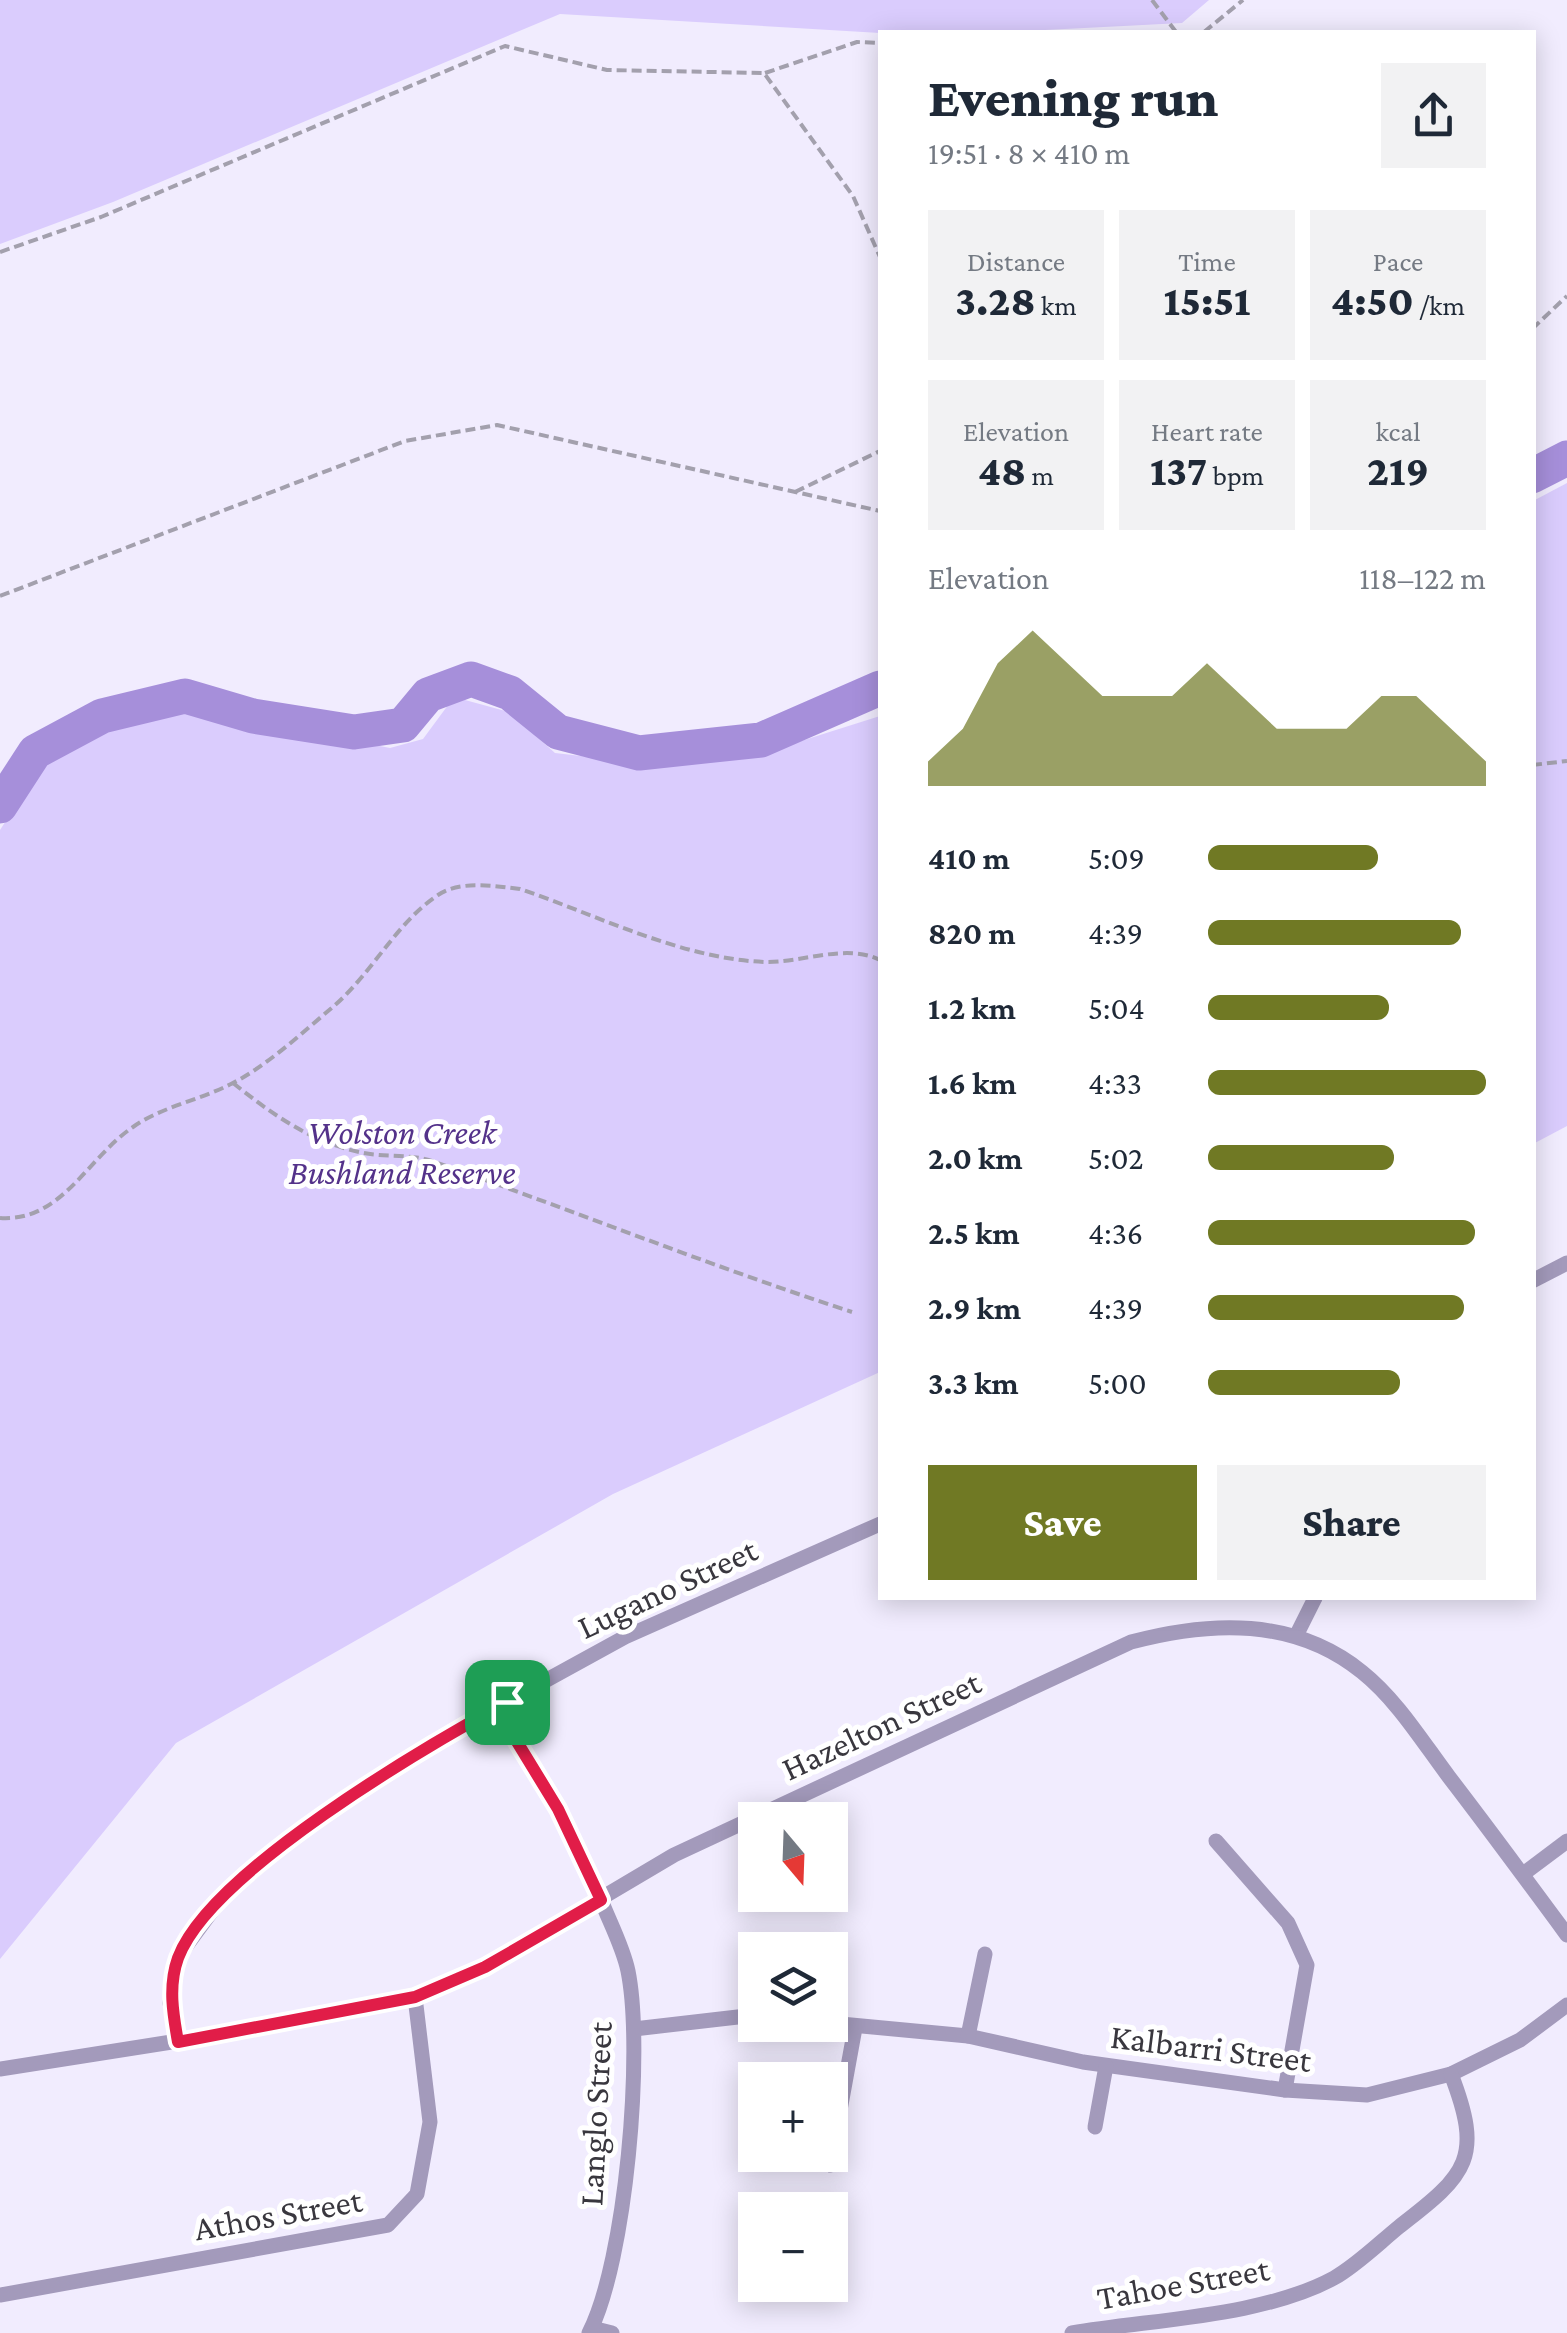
<!DOCTYPE html>
<meta charset="utf-8">
<style>
body{margin:0;font-family:"Crimson Pro",serif;background:#f2f2f3;color:#1f2937;height:100vh;display:flex;flex-direction:column;font-size:38px;white-space:nowrap}
*{box-sizing:border-box;margin:0}
p{font-size:32px;color:#747a83}
.icon{flex:none;width:55px;height:55px;fill:none;stroke:currentColor;stroke-width:2;stroke-linecap:round;stroke-linejoin:round}
.map{position:relative;flex:1;overflow:hidden}
.drawer{position:absolute;left:878px;top:30px;width:658px;height:1570px;display:flex;flex-direction:column;background:#fff;border-radius:0px;box-shadow:0 5px 25px #0003}
.drawer>*{flex:none}
.needle{width:65px;rotate:161deg}
.fabs{position:absolute;left:738px;top:1802px;display:grid;gap:20px}
.fabs a{display:grid;place-items:center;width:110px;height:110px;border-radius:0px;background:#fff;box-shadow:0 5px 25px #0003;font-size:50px}
.pin{position:absolute;display:grid;place-items:center;width:85px;height:85px;color:#fff;margin:-42px;border-radius:20px;box-shadow:0 5px 15px #0006}
.round{display:grid;place-items:center;flex:none;width:105px;height:105px;border-radius:0px;background:#f2f2f3}
.head{display:flex;align-items:center;justify-content:space-between;height:170px;padding:0 50px}
h1{font-size:55px;font-weight:800;line-height:75px}
.stats{display:grid;grid-template-columns:repeat(3,1fr);gap:15px;height:170px;padding:10px 50px}
.stats div{display:grid;align-content:center;border-radius:0px;background:#f2f2f3;text-align:center}
.stats b{font-size:42px;font-weight:800}
.stats small{font-size:28px;font-weight:400}
.stats p{font-size:28px}
.chart{height:280px;padding:20px 50px}
.chart p{display:flex;justify-content:space-between}
.chart svg{width:100%;height:180px;margin-top:10px;fill:#707924;opacity:.7}
.button{display:flex;gap:20px;margin-top:auto;padding:20px 50px}
.button a{flex:1;height:115px;border-radius:0px;background:#707924;color:#fff;font-size:40px;font-weight:800;line-height:115px;text-align:center}
.button a+a{background:#f2f2f3;color:#1f2937}
ul{padding:0 50px;list-style:none;font-size:32px}
li{display:grid;grid-template-columns:160px 120px 1fr;align-items:center;height:75px}
li i{height:25px;border-radius:12px;background:#707924}
.map>svg:first-child{display:block}
.green{fill:#daccfd}
.lines{fill:none;stroke-linecap:round;stroke-linejoin:round}
.river{stroke:#a68fda;stroke-width:35}
.path{stroke:#a3a0ad;stroke-width:4;stroke-dasharray:10 5;stroke-linecap:butt}
.minor{stroke:#a39abb;stroke-width:15}
.route-casing{stroke:#fff;stroke-width:20}
.route{stroke:#e11d48;stroke-width:12}
.labels{text-anchor:middle;stroke-width:10;stroke-linejoin:round;paint-order:stroke}
.park-label{font-size:35px;font-style:italic;fill:#54328a;stroke:#fff}
.street-label{font-size:35px;fill:#39373e;stroke:#fff}
</style>
<div class="map">
<svg width="1567" height="2333" viewBox="0 0 1567 2333">
<rect width="100%" height="100%" fill="#f1ecfe"/>
<g class="green">
<path d="M0,0h1209l-27,23 -178,9 -124,1 -320,-19 -447,188 -113,42z"/>
<path d="M1567,483v643l-34,18v-643z"/>
<path d="M454,697l55,15 46,41 78,9 146,-14 101,-32v656l-267,122 -437,249 -176,216v-1129l42,-65 65,-39 77,-19 206,41 33,-9z"/>
</g>
<g class="lines">
<g class="river">
<path d="M1532,476l35,-18"/>
<path d="M0,806l35,-54 67,-36 83,-20 68,20 101,16 49,-7 25,-30 43,-16 39,14 48,39 81,21 122,-13 119,-52"/>
</g>
<g class="path">
<path d="M1152,0l24,32"/>
<path d="M1204,32l39,-32"/>
<path d="M765,73l92,-31 23,1"/>
<path d="M0,252l101,-35 404,-171 102,24 157,3 89,123 27,61"/>
<path d="M1532,329l35,-33"/>
<path d="M795,492l85,-41"/>
<path d="M0,596l405,-155 92,-16 383,86"/>
<path d="M1532,765l35,-4"/>
<path d="M233,1083c39,31 76,58 126,69 24,6 52,1 76,10 139,49 276,104 417,150"/>
<path d="M0,1218c62,4 87,-60 133,-91 28,-20 67,-27 98,-43 36,-18 72,-52 103,-78 38,-33 63,-84 104,-111 22,-15 57,-9 82,-6 77,26 162,70 245,73 36,1 81,-19 115,-2"/>
<path d="M511,1720l-3,7 87,154"/>
</g>
<g class="minor">
<path d="M1532,1281l35,-18"/>
<path d="M1296,1636l19,-38"/>
<path d="M1216,1841l72,82 19,42 -22,125"/>
<path d="M1523,1874l44,-33"/>
<path d="M830,2023l138,13 115,26 202,28 82,5 84,-21 69,-34 47,-35"/>
<path d="M634,2029l121,-14"/>
<path d="M968,2036l17,-82"/>
<path d="M178,2041l-8,-38 8,-46 42,-57 73,-64 157,-103 175,-96 255,-113"/>
<path d="M0,2069l178,-28 237,-44 70,-30 189,-112 457,-213c79,-21 163,-25 231,30 35,28 60,69 87,105 40,52 79,105 118,158"/>
<path d="M1095,2127l11,-61"/>
<path d="M830,2165l25,-137"/>
<path d="M0,2295l388,-70 29,-31 13,-72 -15,-125"/>
<path d="M592,2328l20,5"/>
<path d="M589,2333c37,-72 55,-282 39,-362 -5,-24 -18,-48 -27,-71"/>
<path d="M1072,2333c81,-14 190,-16 262,-55 23,-13 45,-35 66,-52 68,-52 83,-69 51,-152"/>
</g>
</g>
<g class="lines">
<defs>
<path id="route" d="M507,1702l5,17 -4,8 50,82 43,91 -116,67 -70,30 -237,45c-5,-28 -10,-56 0,-84 32,-86 247,-211 329,-256z"/>
</defs>
<use href="#route" class="route-casing"/>
<use href="#route" class="route"/>
</g>
<g class="labels">
<g class="park-label">
<text x="402" y="1144">Wolston Creek<tspan x="402" dy="40">Bushland Reserve</tspan></text>
</g>
<g class="street-label">
<text transform="translate(667 1588) rotate(-25)" y="12">Lugano Street</text>
<text transform="translate(881 1725) rotate(-25)" y="12">Hazelton Street</text>
<text transform="translate(1211 2048) rotate(7)" y="12">Kalbarri Street</text>
<text transform="translate(595 2114) rotate(-87)" y="12">Langlo Street</text>
<text transform="translate(278 2214) rotate(-10)" y="12">Athos Street</text>
<text transform="translate(1183 2283) rotate(-10)" y="12">Tahoe Street</text>
</g>
</g>
</svg>
<div class="fabs">
<a><svg class="needle" viewBox="-14 -14 28 28"><path d="M0-13l5 13h-10z" fill="#e53935"/><path d="M0 13l5-13h-10z" fill="#747a83"/></svg></a>
<a><svg class="icon" aria-label="layers" viewBox="0 0 24 24"><path d="M12 4l9 5-9 5-9-5zM3 14l9 5 9-5"/></svg></a>
<a>+</a>
<a>−</a>
</div>
<div class="pin" style="left:507px;top:1702px;background:#1e9e55"><svg class="icon" aria-label="arrive" viewBox="0 0 24 24"><path d="M6 21V4h12l-3 4 3 4H6"/></svg></div>
<section class="drawer">
<div class="head"><div><h1>Evening run</h1><p>19:51 · 8 × 410 m</p></div><a class="round"><svg class="icon" aria-label="share" viewBox="0 0 24 24"><path d="M12 15V3M7 8l5-5 5 5M5 13v7h14v-7"/></svg></a></div>
<div class="stats">
<div><p>Distance</p><b>3.28<small> km</small></b></div>
<div><p>Time</p><b>15:51</b></div>
<div><p>Pace</p><b>4:50<small> /km</small></b></div>
</div>
<div class="stats">
<div><p>Elevation</p><b>48<small> m</small></b></div>
<div><p>Heart rate</p><b>137<small> bpm</small></b></div>
<div><p>kcal</p><b>219</b></div>
</div>
<div class="chart"><p><span>Elevation</span>118–122 m</p>
<svg viewBox="0 0 160 44" preserveAspectRatio="none"><path d="M0 44V38L10 30L20 14L30 6L40 14L50 22L60 22L70 22L80 14L90 22L100 30L110 30L120 30L130 22L140 22L150 30L160 38V44z"/></svg>
</div>
<ul>
<li><b>410 m</b>5:09<i style="width:61%"></i></li>
<li><b>820 m</b>4:39<i style="width:91%"></i></li>
<li><b>1.2 km</b>5:04<i style="width:65%"></i></li>
<li><b>1.6 km</b>4:33<i style="width:100%"></i></li>
<li><b>2.0 km</b>5:02<i style="width:67%"></i></li>
<li><b>2.5 km</b>4:36<i style="width:96%"></i></li>
<li><b>2.9 km</b>4:39<i style="width:92%"></i></li>
<li><b>3.3 km</b>5:00<i style="width:69%"></i></li>
</ul>
<div class="button"><a>Save</a><a>Share</a></div>
</section>
</div>
